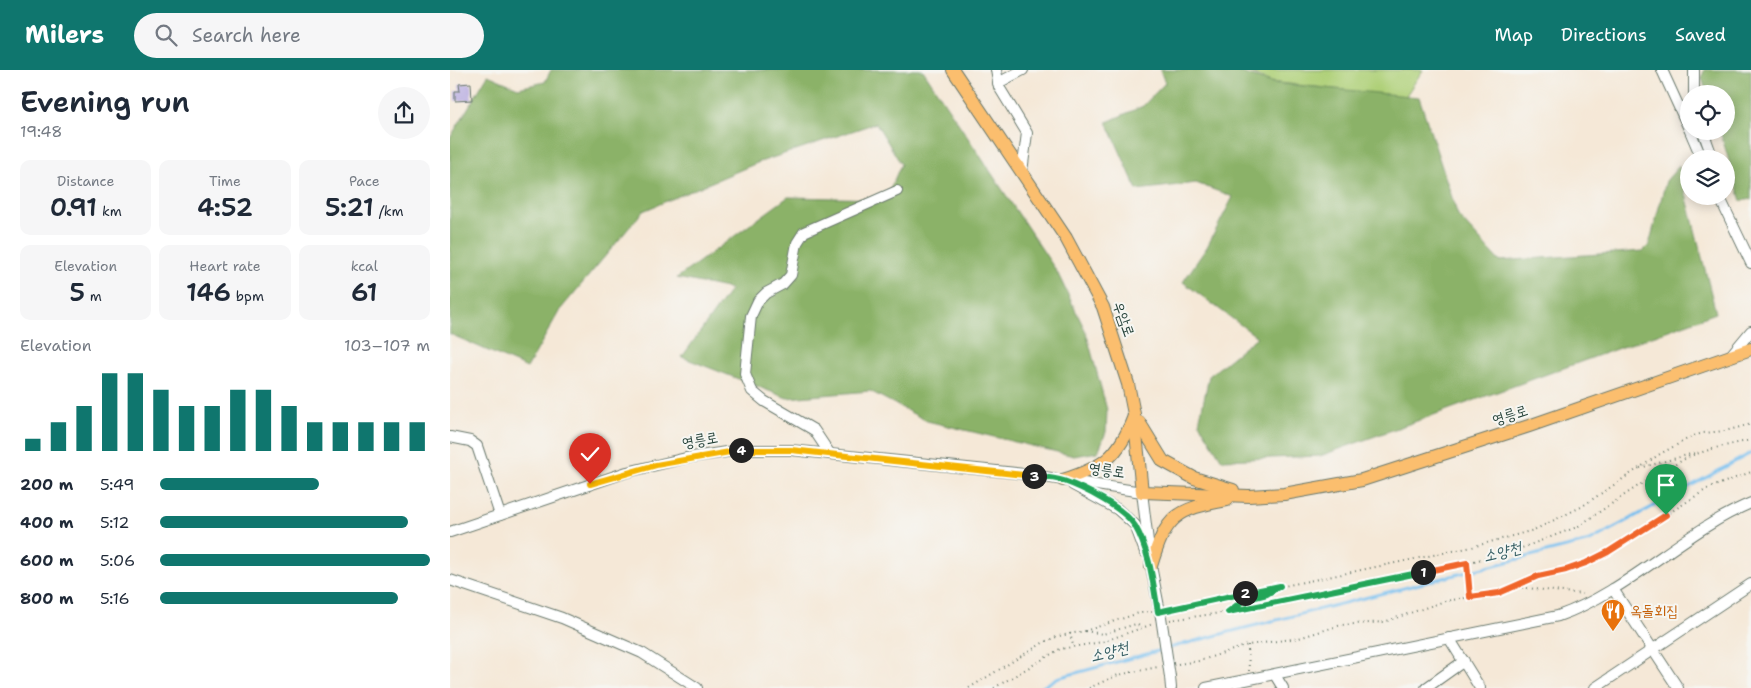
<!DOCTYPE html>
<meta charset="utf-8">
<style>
body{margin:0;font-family:"Shantell Sans","Poor Story",sans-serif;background:#f6f6f7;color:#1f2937;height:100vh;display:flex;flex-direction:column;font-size:19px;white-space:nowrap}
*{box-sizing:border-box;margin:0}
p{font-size:16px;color:#747a83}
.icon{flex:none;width:28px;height:28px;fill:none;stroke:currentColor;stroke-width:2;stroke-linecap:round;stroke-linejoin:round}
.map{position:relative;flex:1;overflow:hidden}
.details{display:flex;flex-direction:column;background:#fff;width:450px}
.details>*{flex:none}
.tools{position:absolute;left:1230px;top:15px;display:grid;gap:10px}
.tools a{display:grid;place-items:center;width:55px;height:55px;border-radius:50%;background:#fff;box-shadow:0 2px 12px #0003;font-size:25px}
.pin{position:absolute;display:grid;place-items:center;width:42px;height:42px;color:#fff;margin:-51px -21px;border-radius:50% 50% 50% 0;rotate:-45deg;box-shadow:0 0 5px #0007}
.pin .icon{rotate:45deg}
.km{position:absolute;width:25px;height:25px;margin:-12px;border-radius:50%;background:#222;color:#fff;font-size:14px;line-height:25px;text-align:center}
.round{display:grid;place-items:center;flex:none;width:52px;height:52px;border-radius:26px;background:#f6f6f7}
.headline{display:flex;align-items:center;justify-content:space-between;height:85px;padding:0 20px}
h1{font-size:28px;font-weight:600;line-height:38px}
.metrics{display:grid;grid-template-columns:repeat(3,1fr);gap:8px;height:85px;padding:5px 20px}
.metrics div{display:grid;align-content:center;border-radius:10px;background:#f6f6f7;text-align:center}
.metrics b{font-size:25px;font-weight:600}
.metrics small{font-size:14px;font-weight:400}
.metrics p{font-size:14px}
.chart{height:140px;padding:10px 20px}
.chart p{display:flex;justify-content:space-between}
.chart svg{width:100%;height:90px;margin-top:5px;stroke:#0f766e;stroke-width:6}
ul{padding:0 20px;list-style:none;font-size:16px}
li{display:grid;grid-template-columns:80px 60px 1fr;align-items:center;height:38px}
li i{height:12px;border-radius:6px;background:#0f766e}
header{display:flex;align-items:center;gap:30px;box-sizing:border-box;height:70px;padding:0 25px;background:#0f766e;color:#fff}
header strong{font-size:24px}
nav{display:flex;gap:28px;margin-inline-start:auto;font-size:18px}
.search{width:350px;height:45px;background:#f6f6f7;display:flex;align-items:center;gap:12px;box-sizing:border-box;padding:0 18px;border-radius:28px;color:#747a83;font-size:19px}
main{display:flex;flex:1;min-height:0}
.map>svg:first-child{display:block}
.green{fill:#afd078;stroke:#678656}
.forest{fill:#8bb268;stroke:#55784e}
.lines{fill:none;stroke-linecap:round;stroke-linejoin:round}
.stream{stroke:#76bfef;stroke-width:3}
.building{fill:#b0a3de}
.minor-casing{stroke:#6a796d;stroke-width:12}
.major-casing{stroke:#6a796d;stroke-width:14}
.path{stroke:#6a796d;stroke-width:2;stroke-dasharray:1 4;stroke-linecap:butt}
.minor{stroke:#fff;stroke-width:10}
.major{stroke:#fbbe6e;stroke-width:12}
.minor-bridge-casing{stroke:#6a796d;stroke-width:12;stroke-linecap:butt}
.minor-bridge{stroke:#fff;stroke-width:10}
.split-1-casing{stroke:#fff;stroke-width:10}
.split-2-casing{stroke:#fff;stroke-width:10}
.split-3-casing{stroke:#fff;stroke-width:10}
.split-4-casing{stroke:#fff;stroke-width:10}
.split-5-casing{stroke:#fff;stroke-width:10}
.split-1{stroke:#f0652b;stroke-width:6}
.split-2{stroke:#22a559;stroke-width:6}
.split-3{stroke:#22a559;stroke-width:6}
.split-4{stroke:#f5b400;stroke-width:6}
.split-5{stroke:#f5b400;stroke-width:6}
.labels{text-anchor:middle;stroke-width:4;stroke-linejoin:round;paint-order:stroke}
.street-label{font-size:15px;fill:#1f3d34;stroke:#f6f6f2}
.food-label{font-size:15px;fill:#c56008;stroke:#f6f6f2;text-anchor:start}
.water-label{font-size:16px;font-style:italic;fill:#355e63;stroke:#f6f6f2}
</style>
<header>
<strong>Milers</strong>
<div class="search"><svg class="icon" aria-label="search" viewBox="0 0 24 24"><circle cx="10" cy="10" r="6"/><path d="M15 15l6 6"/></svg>Search here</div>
<nav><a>Map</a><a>Directions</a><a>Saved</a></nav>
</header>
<main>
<section class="details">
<div class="headline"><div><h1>Evening run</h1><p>19:48</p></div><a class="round"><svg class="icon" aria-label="share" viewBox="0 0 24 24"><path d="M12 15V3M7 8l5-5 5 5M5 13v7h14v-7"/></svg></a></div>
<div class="metrics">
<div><p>Distance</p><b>0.91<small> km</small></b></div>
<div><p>Time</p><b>4:52</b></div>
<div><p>Pace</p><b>5:21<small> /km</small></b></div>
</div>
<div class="metrics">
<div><p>Elevation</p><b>5<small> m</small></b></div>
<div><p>Heart rate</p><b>146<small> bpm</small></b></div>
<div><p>kcal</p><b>61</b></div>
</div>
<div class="chart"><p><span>Elevation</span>103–107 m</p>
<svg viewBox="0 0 160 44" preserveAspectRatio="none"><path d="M5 44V38M15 44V30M25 44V22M35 44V6M45 44V6M55 44V14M65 44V22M75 44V22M85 44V14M95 44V14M105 44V22M115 44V30M125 44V30M135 44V30M145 44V30M155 44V30"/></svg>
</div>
<ul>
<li><b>200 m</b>5:49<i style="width:59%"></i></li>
<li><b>400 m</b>5:12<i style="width:92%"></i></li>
<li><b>600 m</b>5:06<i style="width:100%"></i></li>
<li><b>800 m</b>5:16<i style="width:88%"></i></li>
</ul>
</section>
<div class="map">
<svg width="1301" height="618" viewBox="0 0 1301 618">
<rect width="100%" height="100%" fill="#f6f6f2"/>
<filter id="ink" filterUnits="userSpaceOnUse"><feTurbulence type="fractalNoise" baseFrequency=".02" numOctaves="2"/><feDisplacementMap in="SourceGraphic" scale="10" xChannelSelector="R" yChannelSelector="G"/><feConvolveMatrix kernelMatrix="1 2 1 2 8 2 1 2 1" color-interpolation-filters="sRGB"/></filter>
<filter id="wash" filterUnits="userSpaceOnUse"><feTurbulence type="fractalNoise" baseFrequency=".0096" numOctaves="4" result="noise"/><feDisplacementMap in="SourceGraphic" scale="20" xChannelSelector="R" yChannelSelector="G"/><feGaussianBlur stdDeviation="1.12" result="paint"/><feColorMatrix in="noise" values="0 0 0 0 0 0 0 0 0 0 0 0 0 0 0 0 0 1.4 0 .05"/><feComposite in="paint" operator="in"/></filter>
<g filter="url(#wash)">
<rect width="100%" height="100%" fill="#f5e8d7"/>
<path class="green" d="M793,0h180l-18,27 -134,-15z"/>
<g class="forest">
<path d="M101,0h372l134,202 29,60 21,78 -1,22 -8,20 -24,4 -147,-35 -57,-30 -83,7 -105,-41 49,-68 -54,-11 111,-81 98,2 15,-35 -25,-41 -119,40 -114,48 -83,99 -33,58 -77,-34v-196l38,-63 30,13 27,-6z"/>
<path d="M710,0h73l40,13 146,14 39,119 41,45 144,-10 6,-6 17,-64 13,-15 37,147 -396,143 -98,4 -23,-37 10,-47 48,-39 -74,-55 24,-35 26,-50 -37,-14 -59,7 -30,-68 36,-16 22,-23z"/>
<path d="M1254,0h47v129l-10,2 -21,-70h6v-37h-19l-5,-16z"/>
</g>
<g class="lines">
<path class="stream" d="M591,618l16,-10 172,-46 361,-91 161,-88"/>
</g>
<g id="blocks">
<path class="building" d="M21,13l1,17 -17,1v-10h5l-1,-7z"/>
</g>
</g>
<g filter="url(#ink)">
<use href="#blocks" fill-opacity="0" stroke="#6a796d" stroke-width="1"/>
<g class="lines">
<defs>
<g id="minor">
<path d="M546,0l3,17 28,46 -5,39"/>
<path d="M1212,0l27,59"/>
<path d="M1244,0v24"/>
<path d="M548,13l25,-13"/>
<path d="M1240,61l12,28"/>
<path d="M1253,61l10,28"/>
<path d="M1269,126l32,67"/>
<path d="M1281,285l20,-24"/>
<path d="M0,367l20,4 7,5 23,69"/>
<path d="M380,384l-16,-24 -50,-29 -12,-10 -7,-17 6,-58 7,-15 8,-8 17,-9 8,-9 6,-32 7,-11 93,-41"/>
<path d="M623,415l44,24 18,16 10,27"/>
<path d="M0,462l177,-60 59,-14 54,-8h51l234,24 117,18 9,74 10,51"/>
<path d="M0,510l112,38 80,35 55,35"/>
<path d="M1163,519l65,99"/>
<path d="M999,568l31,50"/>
<path d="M825,605l8,13"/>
<path d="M720,607l1,11"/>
<path d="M756,618l352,-72c71,-25 124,-84 193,-113"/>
<path d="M976,618l38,-27"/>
<path d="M1145,618l156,-104"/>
</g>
<g id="major">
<path d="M503,0l113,168 37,69 25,77 6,30 8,78 107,4 35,-2 78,-14 167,-54 222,-77"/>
<path d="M689,352l24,39 31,17 39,12"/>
<path d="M613,410c40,-13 56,-23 71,-64"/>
<path d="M701,496c15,-50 25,-57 76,-66"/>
</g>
</defs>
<use href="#minor" class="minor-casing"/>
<use href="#major" class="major-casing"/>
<g class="path">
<path d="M1190,398l58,-16"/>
<path d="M1017,493l3,34"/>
<path d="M1067,517l65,7"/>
<path d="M719,540l303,-63 62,-17 47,-23 79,-53 33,-18 10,-3 22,-2 26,-7"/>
<path d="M779,541c15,-10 33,-14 49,-24"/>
<path d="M720,550l58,-8 239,-49 52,-14 58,-22 64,-43 49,-28 25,-8 36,-8"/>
<path d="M635,561l18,3 33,-10 5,3"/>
<path d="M620,563l3,12"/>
<path d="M798,575l1,26"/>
<path d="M728,594l21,-3 49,-16 51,-7 42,-13 43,-3 61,-21 54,-8 39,-18 28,-5 19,-7 23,-11 99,-63 44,-17"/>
<path d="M519,618l77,-47 13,-5 26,-5 57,-19h10"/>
<path d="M544,618l66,-39 42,-7 51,-18"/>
<path d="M639,618l29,-13 40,-8"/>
</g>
<use href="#minor" class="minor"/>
<use href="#major" class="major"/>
<defs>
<path id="minor-bridge" d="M711,547l9,60"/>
</defs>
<use href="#minor-bridge" class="minor-bridge-casing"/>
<use href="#minor-bridge" class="minor-bridge"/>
</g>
</g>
<g class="lines" filter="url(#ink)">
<defs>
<path id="split-1" d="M973,502l44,-9 3,34 29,-4 39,-17 28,-6 20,-7 22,-11 58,-37"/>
<path id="split-2" d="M795,523l35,-7 -13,8 -23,6 -16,12 195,-40"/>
<path id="split-3" d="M584,406c9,1 21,2 30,5 20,7 60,27 71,45 15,26 18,57 23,86l87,-19"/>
<path id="split-4" d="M291,380h50l243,26"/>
<path id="split-5" d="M140,414l66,-19 85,-15"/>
</defs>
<use href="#split-1" class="split-1-casing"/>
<use href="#split-2" class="split-2-casing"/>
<use href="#split-3" class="split-3-casing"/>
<use href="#split-4" class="split-4-casing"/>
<use href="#split-5" class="split-5-casing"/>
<use href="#split-1" class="split-1"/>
<use href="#split-2" class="split-2"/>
<use href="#split-3" class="split-3"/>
<use href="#split-4" class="split-4"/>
<use href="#split-5" class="split-5"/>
</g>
<defs>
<symbol id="restaurant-pin" viewBox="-11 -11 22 30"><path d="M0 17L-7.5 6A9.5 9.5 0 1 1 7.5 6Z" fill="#e8710a" stroke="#f6f6f2"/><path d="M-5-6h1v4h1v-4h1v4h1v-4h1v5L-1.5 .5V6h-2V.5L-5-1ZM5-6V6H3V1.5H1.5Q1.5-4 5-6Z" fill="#fff"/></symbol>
</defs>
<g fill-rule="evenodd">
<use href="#restaurant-pin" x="1149" y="527" width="28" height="38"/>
</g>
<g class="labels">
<g class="street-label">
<text transform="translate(674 249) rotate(70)" y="5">우암로</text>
<text transform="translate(1060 345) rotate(-18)" y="5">영릉로</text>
<text transform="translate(250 370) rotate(-10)" y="5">영릉로</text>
<text transform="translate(657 400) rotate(8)" y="5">영릉로</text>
</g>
<g class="food-label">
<text x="1180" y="546">옥돌회집</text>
</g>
<g class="water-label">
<text transform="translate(1052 481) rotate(-14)" y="6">소양천</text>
<text transform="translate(659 581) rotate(-14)" y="6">소양천</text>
</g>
</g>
</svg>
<div class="tools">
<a><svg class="icon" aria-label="locate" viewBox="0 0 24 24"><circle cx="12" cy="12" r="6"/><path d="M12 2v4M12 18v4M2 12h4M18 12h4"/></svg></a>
<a><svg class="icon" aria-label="layers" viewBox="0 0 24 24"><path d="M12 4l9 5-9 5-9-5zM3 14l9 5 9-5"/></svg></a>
</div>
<div class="pin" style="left:1216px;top:445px;background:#1e9e55"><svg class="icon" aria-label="arrive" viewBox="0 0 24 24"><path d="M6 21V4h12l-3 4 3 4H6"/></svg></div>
<div class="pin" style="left:140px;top:414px;background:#d93025"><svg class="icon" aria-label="check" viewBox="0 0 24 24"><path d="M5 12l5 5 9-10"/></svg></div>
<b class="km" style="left:973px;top:502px">1</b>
<b class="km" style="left:795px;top:523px">2</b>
<b class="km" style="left:584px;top:406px">3</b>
<b class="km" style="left:291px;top:380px">4</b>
</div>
</main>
